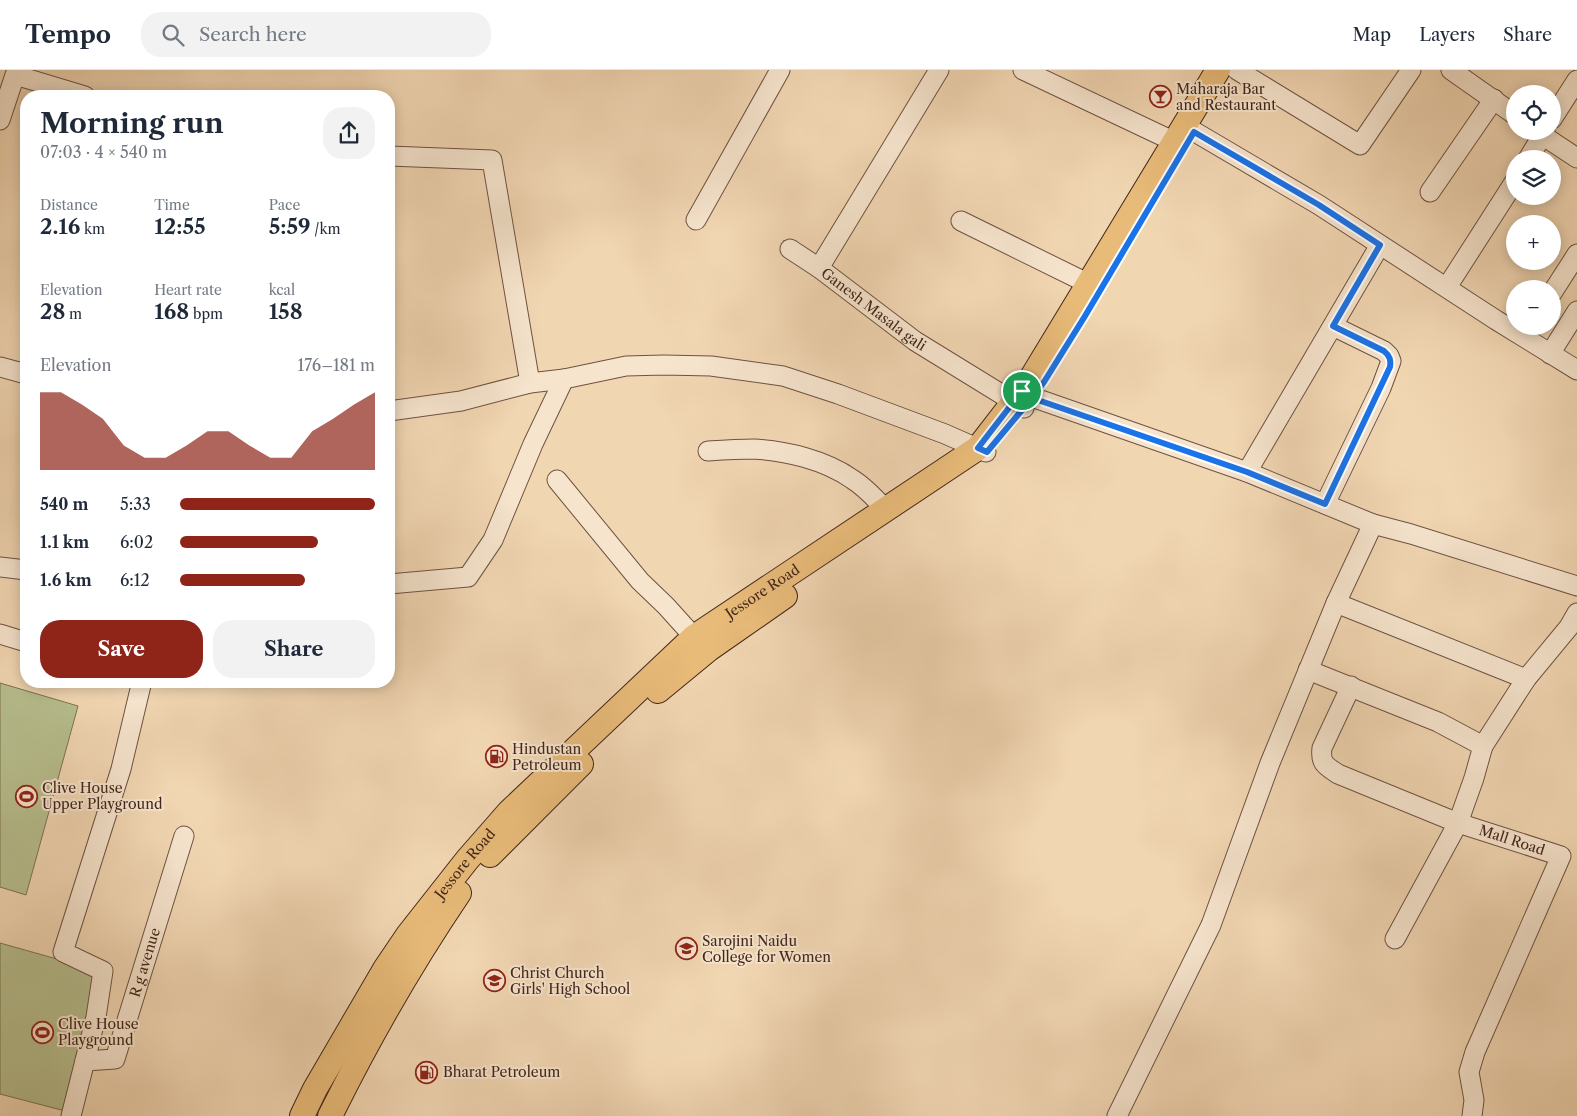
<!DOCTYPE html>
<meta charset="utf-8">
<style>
body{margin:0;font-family:"Libre Caslon Text",serif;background:#f2f2f3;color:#1f2937;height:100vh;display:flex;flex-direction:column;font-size:19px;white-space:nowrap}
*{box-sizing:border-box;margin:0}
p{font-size:16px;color:#747a83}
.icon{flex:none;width:28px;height:28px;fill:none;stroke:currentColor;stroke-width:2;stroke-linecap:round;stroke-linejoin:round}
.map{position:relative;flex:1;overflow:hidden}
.panel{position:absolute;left:20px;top:20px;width:375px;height:598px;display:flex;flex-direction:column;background:#fff;border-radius:20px;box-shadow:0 2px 12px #0003}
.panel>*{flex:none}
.controls{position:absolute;left:1506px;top:15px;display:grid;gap:10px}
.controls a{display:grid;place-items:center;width:55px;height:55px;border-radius:50%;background:#fff;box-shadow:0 2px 12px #0003;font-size:25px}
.pin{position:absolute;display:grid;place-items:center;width:42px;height:42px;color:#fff;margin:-21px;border:2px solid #fff;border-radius:50%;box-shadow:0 1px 5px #0007}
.round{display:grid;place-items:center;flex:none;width:52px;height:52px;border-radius:20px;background:#f2f2f3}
.summary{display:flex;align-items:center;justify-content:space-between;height:85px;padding:0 20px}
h1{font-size:28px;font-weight:700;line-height:38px}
.figures{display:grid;grid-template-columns:repeat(3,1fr);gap:8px;height:85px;padding:5px 20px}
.figures div{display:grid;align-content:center}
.figures b{font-size:21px;font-weight:700}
.figures small{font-size:14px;font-weight:400}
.figures p{font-size:14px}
.chart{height:140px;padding:10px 20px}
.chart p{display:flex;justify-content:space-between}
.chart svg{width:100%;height:90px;margin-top:5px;fill:#8f2418;opacity:.7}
.button{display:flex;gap:10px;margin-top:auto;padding:10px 20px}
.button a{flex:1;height:58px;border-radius:20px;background:#8f2418;color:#fff;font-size:20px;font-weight:700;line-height:58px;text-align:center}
.button a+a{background:#f2f2f3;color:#1f2937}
ul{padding:0 20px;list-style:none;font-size:16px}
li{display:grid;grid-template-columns:80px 60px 1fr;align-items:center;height:38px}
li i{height:12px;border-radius:6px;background:#8f2418}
header{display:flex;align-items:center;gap:30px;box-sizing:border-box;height:70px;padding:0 25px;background:#fff;border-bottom:1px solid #e0e1e3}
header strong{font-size:24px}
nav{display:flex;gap:28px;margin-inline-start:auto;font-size:18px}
.search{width:350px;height:45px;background:#f2f2f3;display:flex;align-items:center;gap:12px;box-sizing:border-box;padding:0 18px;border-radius:20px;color:#747a83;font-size:19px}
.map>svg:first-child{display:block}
.green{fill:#b7be8e;stroke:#7c7254}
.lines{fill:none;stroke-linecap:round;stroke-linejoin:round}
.minor-casing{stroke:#6e5241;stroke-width:21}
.major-casing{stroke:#42261b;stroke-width:26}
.minor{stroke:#f6e4cd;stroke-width:19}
.major{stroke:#e8bb79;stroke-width:24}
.route-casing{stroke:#fff;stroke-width:10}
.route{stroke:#1a73e8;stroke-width:6}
.labels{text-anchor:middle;stroke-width:4;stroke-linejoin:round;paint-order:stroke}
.poi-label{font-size:14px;fill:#42261b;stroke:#f6e4cd;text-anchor:start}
.street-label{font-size:14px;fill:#42261b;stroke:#f6e4cd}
</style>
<header>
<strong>Tempo</strong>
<div class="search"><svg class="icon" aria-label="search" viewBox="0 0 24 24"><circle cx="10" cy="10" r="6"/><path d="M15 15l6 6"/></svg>Search here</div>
<nav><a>Map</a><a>Layers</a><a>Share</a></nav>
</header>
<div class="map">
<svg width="1577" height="1046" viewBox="0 0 1577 1046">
<rect width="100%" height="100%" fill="#f1d6b2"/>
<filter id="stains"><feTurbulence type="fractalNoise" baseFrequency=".004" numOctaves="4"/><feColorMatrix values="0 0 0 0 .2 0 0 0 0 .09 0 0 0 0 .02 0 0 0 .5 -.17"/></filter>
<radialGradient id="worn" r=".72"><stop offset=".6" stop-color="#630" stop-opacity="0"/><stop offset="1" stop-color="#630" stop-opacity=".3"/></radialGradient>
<g class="green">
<path d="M0,613l78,23 -52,189 -26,-8z"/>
<path d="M0,873l96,27 -27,142 -69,-18z"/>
</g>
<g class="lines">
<defs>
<g id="minor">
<path id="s1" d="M939,0l-120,198 96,73 109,67"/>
<path d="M1023,0l152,72"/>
<path d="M1237,0l123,75 51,-75"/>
<path d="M1451,0l64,45"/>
<path d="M1552,49l25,-39"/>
<path d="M0,50l15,-45 70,21"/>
<path d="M1536,61l41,27"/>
<path d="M1195,62l124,73 177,115 81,50"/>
<path d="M389,86l103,4 38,223"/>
<path d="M1528,89l17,-28"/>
<path d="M1430,122l64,-93"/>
<path d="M696,150l84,-150"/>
<path d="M961,151l128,63"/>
<path d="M790,179l29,19"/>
<path d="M1447,217l68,-106"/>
<path d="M1552,223l25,-39"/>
<path d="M1550,284l27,-43"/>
<path d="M0,297l26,7"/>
<path d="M1022,321l10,6 215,75 126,52 38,10 166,52"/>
<path d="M389,341l72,-10 69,-18 34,-4"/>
<path d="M708,381c15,-1 31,-2 46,-2 33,2 71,11 98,30 13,8 24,20 34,31"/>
<path d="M1247,402l133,-227"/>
<path d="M557,410l83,101 26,25 28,31"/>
<path d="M1325,434l56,-116 10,-27 -2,-5 -5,-5 -51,-25"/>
<path d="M0,497l26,3"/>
<path d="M389,514l79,-7 25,-37 40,-96 31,-65 62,-13 38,-1 47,1 72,10 55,18 107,40 41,18"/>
<path d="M1336,533l190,76"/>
<path d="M0,564l26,8"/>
<path d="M1308,600l130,52 45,24"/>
<path d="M1351,616l-29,62c-2,16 4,18 16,26l120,49 -63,116"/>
<path id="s2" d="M85,991l30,-2 69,-223"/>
<path d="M71,1046l25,-99 7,-46 -40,-19 58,-183 21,-88"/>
<path d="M1117,1046l94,-191 59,-162 66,-160 37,-79"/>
<path d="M1472,1046l2,-16 -5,-28 6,-20 86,-196 -103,-33 16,-45 9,-32 43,-67 43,-52 8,-14"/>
</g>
<g id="major">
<path d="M658,621l51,-42 76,-53"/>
<path d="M490,785l91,-91"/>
<path id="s3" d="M302,1046l13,-27 70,-120 23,-34 59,-75 42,-48 185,-175 284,-189 51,-66 189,-312"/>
<path d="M330,1046c38,-77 81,-152 129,-223"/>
</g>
</defs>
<use href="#minor" class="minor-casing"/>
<use href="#major" class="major-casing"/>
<use href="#minor" class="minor"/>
<use href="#major" class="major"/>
</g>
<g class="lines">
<defs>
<path id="route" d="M1022,321l-44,57 9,4 45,-54 215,74 78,32 65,-137c1,-7 0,-11 -6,-16l-51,-25 47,-81 -61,-40 -125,-73 -109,184 -41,66 -12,16 -10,-7"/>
</defs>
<use href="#route" class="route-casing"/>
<use href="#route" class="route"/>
</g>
<defs>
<symbol id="bar-ring" viewBox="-11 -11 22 22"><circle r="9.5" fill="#f6e4cd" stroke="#8f2418" stroke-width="1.5"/><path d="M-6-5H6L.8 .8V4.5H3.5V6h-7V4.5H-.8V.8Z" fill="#8f2418"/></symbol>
<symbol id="fuel-ring" viewBox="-11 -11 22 22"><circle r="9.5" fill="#f6e4cd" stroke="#8f2418" stroke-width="1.5"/><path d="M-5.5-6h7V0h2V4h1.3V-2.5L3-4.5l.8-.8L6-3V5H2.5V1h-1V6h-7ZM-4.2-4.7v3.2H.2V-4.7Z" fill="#8f2418"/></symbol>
<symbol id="stadium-ring" viewBox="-11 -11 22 22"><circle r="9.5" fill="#f6e4cd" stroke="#8f2418" stroke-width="1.5"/><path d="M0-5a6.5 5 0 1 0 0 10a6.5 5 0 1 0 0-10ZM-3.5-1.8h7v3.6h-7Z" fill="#8f2418"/></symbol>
<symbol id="university-ring" viewBox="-11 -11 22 22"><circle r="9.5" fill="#f6e4cd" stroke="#8f2418" stroke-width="1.5"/><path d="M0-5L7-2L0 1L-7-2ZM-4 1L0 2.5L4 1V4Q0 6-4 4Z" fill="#8f2418"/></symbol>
<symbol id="school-ring" viewBox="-11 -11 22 22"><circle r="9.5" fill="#f6e4cd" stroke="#8f2418" stroke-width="1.5"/><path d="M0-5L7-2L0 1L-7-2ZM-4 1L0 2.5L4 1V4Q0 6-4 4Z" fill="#8f2418"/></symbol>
</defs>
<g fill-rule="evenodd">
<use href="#bar-ring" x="1148" y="14" width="25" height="25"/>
<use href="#fuel-ring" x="484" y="674" width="25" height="25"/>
<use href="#stadium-ring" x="14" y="714" width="25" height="25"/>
<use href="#university-ring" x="674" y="866" width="25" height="25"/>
<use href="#school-ring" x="482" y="898" width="25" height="25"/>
<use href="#stadium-ring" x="30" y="950" width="25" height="25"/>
<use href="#fuel-ring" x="414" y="990" width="25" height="25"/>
</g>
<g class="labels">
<g class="poi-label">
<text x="1176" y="24">Maharaja Bar<tspan x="1176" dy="16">and Restaurant</tspan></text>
<text x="512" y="684">Hindustan<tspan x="512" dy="16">Petroleum</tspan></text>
<text x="42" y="723">Clive House<tspan x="42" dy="16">Upper Playground</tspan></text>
<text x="702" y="876">Sarojini Naidu<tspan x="702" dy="16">College for Women</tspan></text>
<text x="510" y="908">Christ Church<tspan x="510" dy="16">Girls' High School</tspan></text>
<text x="58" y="959">Clive House<tspan x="58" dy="16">Playground</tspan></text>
<text x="443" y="1007">Bharat Petroleum</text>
</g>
<g class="street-label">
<text dy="5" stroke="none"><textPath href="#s1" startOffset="300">Ganesh Masala gali</textPath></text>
<text dy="5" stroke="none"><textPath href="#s3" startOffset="706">Jessore Road</textPath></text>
<text transform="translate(1512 770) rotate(18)" y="5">Mall Road</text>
<text dy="5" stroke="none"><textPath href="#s3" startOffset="301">Jessore Road</textPath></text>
<text dy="5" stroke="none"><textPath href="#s2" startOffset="131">R g avenue</textPath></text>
</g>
</g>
<rect width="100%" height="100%" filter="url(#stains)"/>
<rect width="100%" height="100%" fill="url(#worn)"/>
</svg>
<div class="controls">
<a><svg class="icon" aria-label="locate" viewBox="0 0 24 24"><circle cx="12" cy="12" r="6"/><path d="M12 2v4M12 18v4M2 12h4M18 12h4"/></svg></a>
<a><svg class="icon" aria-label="layers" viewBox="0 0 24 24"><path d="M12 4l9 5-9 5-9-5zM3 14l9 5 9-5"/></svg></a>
<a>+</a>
<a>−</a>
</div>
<div class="pin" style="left:1022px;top:321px;background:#1e9e55"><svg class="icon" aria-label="arrive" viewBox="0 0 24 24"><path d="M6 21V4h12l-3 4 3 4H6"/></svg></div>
<section class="panel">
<div class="summary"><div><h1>Morning run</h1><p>07:03 · 4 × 540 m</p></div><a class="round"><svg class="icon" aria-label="share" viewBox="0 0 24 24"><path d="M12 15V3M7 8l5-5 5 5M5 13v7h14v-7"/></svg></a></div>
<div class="figures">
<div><p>Distance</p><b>2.16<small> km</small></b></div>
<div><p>Time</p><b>12:55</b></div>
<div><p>Pace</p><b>5:59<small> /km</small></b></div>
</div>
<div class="figures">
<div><p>Elevation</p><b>28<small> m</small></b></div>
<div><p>Heart rate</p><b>168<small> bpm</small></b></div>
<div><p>kcal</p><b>158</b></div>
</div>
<div class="chart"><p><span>Elevation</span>176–181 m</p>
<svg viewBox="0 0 160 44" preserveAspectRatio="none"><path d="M0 44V6L10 6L20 12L30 19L40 32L50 38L60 38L70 32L80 25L90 25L100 32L110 38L120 38L130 25L140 19L150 12L160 6V44z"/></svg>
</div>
<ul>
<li><b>540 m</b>5:33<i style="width:100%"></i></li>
<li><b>1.1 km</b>6:02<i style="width:71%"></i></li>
<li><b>1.6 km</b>6:12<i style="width:64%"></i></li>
</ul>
<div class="button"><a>Save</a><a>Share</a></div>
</section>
</div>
